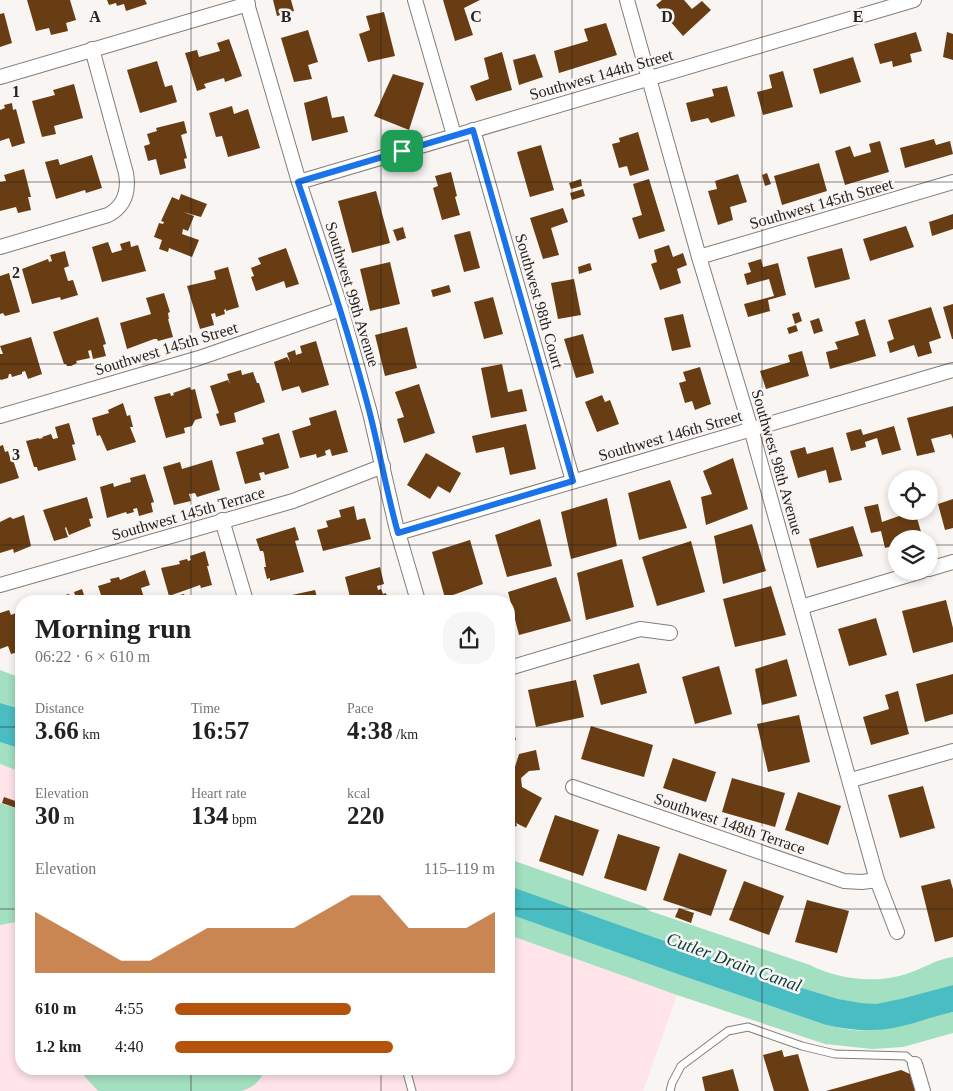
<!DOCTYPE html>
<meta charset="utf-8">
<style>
body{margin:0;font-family:"Times New Roman",serif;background:#f6f6f6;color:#222;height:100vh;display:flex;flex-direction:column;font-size:19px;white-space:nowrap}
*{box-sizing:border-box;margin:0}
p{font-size:16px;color:#767676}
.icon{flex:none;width:28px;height:28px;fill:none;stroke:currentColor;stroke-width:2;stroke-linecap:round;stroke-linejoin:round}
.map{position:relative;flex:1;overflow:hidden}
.details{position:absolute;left:15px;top:595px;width:500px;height:480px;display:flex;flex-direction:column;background:#fff;border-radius:20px;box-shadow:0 2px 8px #0003}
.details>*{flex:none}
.tools{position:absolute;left:888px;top:470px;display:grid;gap:10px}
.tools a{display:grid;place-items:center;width:50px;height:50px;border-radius:50%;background:#fff;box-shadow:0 2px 8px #0003;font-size:25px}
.pin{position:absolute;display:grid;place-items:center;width:42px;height:42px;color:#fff;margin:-21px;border-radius:10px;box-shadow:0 2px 8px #0006}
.round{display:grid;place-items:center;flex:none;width:52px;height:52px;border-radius:20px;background:#f6f6f6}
.summary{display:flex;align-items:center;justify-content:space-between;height:85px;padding:0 20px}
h1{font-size:28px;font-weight:800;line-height:38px}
.metrics{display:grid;grid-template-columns:repeat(3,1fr);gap:8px;height:85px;padding:5px 20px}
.metrics div{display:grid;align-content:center}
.metrics b{font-size:25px;font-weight:800}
.metrics small{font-size:14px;font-weight:400}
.metrics p{font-size:14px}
.chart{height:140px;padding:10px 20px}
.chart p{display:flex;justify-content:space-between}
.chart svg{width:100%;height:90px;margin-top:5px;fill:#b45309;opacity:.7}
ul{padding:0 20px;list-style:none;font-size:16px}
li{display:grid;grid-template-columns:80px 60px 1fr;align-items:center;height:38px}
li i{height:12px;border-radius:6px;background:#b45309}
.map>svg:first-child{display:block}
.education{fill:#ffe4ea}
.green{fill:#a3dfc1}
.water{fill:#4abdc2}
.building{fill:#693d13}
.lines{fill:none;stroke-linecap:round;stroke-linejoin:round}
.service-casing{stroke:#817e7b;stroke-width:9}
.minor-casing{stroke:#817e7b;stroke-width:16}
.service{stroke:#fff;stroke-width:7}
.minor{stroke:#fff;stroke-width:14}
.route-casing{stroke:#fff;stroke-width:10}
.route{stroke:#1a73e8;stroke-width:6}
.grid{fill:none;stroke:#252322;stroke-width:1;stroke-opacity:0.55}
.labels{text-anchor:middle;stroke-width:5;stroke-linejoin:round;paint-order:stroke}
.street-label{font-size:16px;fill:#252322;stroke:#f9f5f2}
.water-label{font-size:18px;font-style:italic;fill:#043c3e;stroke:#f9f5f2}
.grid-label{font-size:16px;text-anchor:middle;font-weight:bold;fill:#252322;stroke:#f9f5f2;stroke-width:5;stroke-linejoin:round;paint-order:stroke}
</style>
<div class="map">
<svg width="953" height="1091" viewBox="0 0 953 1091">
<rect width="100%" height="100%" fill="#f9f5f2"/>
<path class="education" d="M0,764l21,8v297h488v-134l168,60 -34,96h-643z"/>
<g class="green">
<path d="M0,670l21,8v31l-21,-6z"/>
<path d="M0,742l21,7v23l-21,-8z"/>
<path d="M0,803l21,7v111l-21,4z"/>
<path d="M509,859l136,48 5,4 160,54c28,15 69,19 99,8 15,-5 28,-14 44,-16v28c-24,7 -50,17 -75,19 -21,1 -42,-6 -62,-10l-305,-107 -2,-1z"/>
<path d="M509,914l171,61 146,50c15,3 31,7 46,5 28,-2 54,-12 81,-18v21l-50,14 -31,2 -47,-5 -148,-49 -168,-60z"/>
<path d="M78,1069h187c-5,13 -11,18 -24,22h-143z"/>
</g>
<g class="water">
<path d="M0,703l21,6v40l-21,-7z"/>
<path d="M509,886l269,95 60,18 23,4 15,1 25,-5 52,-14v27c-27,6 -53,18 -81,18 -15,1 -31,-2 -46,-5l-146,-50 -171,-61z"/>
</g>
<g class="building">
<path d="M27,0h43l6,20 -10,3 2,8 -17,4 -2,-7 -13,3z"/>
<path d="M107,0h38l2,4 -21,7 -2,-7 -7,2 -1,-3 -7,2z"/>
<path d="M273,0h18l3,11 -17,5z"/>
<path d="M443,0h37l-16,8 9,27 -18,6z"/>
<path d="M662,0h22l8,9 10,-8 9,9 -28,26 -27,-31z"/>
<path d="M384,12l11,44 -27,6 -9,-28 11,-4 -4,-14z"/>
<path d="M4,13l8,30 -12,4v-33z"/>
<path d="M606,23l11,32 -58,18 -5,-22 34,-10 -4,-12z"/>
<path d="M308,30l10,32 -10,3 4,14 -18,3 -13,-44z"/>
<path d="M916,32l6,19 -12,3 2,8 -19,5 -1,-6 -12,3 -6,-20z"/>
<path d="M947,32l6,2v26l-10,-3z"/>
<path d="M229,39l13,37 -17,6 -1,-4 -20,6 2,4 -9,3 -12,-38 12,-3 2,7 21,-6 -3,-8z"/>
<path d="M502,52l10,38 -36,11 -6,-15 19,-7 -5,-21z"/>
<path d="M535,54l8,23 -24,8 -6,-25z"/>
<path d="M853,57l8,25 -41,12 -7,-25z"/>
<path d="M157,61l8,26 7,-2 5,17 -37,11 -13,-43z"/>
<path d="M783,71l10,36 -30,8 -6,-23 15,-4 -3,-13z"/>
<path d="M393,74l31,9 -15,47 -35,-14z"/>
<path d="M74,84l9,34 -29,8 2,8 -14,3 -10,-36 23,-6 -2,-5z"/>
<path d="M727,86l8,30 -24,7 -3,-5 -17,4 -5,-19 28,-7 -2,-7z"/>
<path d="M327,96l5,22 12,-2 4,16 -36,9 -8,-38z"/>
<path d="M12,103l1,7 3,-1 9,34 -13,4 -3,-9 -9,3v-31l5,-2 -1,-3z"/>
<path d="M232,106l2,8 14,-5 12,39 -32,9 -6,-21 -6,1 -7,-24z"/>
<path d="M184,121l3,12 -6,2 6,23 -3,1 2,9 -26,7 -4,-16 -8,2 -4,-15 6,-2 -3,-10 10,-3 -1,-3z"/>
<path d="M638,132l11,38 -19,6 -3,-10 -8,2 -7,-24 8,-2 -1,-4z"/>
<path d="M934,139l2,6 14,-4 3,13 -48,14 -5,-20z"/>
<path d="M880,141l9,31 -44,13 -10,-34 15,-5 4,11 17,-5 -2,-8z"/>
<path d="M541,145l13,45 -24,7 -13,-45z"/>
<path d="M92,155l10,33 -16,5 -1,-3 -29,9 -11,-37 13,-3 2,6z"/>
<path d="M819,163l8,28 -45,14 -8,-29z"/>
<path d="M24,169l7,28h-3l3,13 -13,3 -2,-6 -16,4v-29l6,-1 -2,-6z"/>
<path d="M451,172l6,24 -2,1 5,18 -18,5 -9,-32 5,-2 -3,-10z"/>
<path d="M767,173l4,11 -6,2 -3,-11z"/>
<path d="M738,174l9,28 -17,5 3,13 -15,5 -10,-34 9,-2 -2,-8z"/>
<path d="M581,179l1,7 -11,3 -2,-6z"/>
<path d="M649,179l16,52 -26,8 -7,-21 10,-3 -9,-31z"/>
<path d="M583,189l2,7 -13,4 -2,-7z"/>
<path d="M376,191l14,52 -38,10 -14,-52z"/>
<path d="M181,194l26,10 -6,13 -18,-5 11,4 -6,15 -5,-2 -1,5 17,6 -7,17 -23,-9 -1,4 -9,-3 3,-9 -8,-3 5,-14 4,1 1,-2 -3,-1 11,-24 7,3z"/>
<path d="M563,208l5,14 -17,6 8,27 -16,4 -13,-41z"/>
<path d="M953,214v15l-21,7 -3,-14z"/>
<path d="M906,226l8,21 -44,14 -7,-22z"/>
<path d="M403,227l3,11 -9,3 -4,-11z"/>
<path d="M470,231l10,37 -16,4 -10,-37z"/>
<path d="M130,241l1,6 7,-2 8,26 -44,11 -10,-35 16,-5 4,11 10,-3 -2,-6z"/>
<path d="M669,245l4,12 10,-4 4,12 -10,4 4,14 -21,7 -9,-26 6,-2 -3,-12z"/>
<path d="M286,248l13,36 -13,4 -2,-7 -28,10 -5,-14 3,-1 -3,-8 10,-4 -3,-6z"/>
<path d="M842,248l8,31 -35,9 -8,-31z"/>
<path d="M65,251l4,15 -5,2 4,13 5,-1 5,15 -17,5 -1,-3 -28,7 -10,-35 26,-10 1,3 3,-1 -2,-6z"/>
<path d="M761,259l2,8 15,-4 8,32 -18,5 2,11 -22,6 -4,-13 30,-8 -5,-17 -22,6 -3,-11 7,-2 -3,-9z"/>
<path d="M390,262l10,42 -30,7 -10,-42z"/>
<path d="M590,263l2,7 -13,4 -1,-7z"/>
<path d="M228,267l11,40 -13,4v-2l-2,1 1,4 -9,3 -1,-4 -4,1 3,11 -14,4 -13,-43 29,-7 -2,-8z"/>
<path d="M9,273l11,39 -15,4 -2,-3 -3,1v-38z"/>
<path d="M574,279l7,36 -23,4 -7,-36z"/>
<path d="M449,285l2,7 -18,5 -2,-7z"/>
<path d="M164,293l6,19 -2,1 1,6h-1l5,18 -15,4 -1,-2h-3l-27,10 -7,-26 31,-9 -5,-16z"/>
<path d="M493,297l10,37 -19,5 -10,-37z"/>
<path d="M953,304v35h-1l-9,-32z"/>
<path d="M931,307l10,31 -12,4 3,11 -14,4 -4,-12 -24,8 -3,-11 7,-3 -6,-19z"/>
<path d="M799,312l3,9 -7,3 -3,-10z"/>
<path d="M683,314l8,33 -19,4 -8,-33z"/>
<path d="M98,317l8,27 -3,1 3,11 -13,3 -2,-9 -3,1 2,7 -14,3 1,2 -6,3h-4l-1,-2h-2l-11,-32z"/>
<path d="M819,318l4,13 -9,3 -4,-13z"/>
<path d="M865,319l11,37 -46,13 -4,-17 12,-3 -3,-7 24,-7 -4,-13z"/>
<path d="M796,325l2,6 -9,3 -2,-6z"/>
<path d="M407,327l10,41 -32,8 -10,-41z"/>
<path d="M583,334l11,39 -18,5 -12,-39z"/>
<path d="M31,337l11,37 -14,5 -3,-8 -3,1v2l-10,3 -1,-3h-2l-1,4 -7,2 -1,-1v-25h3l-3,-8z"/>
<path d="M316,341l13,44 -27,8 -3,-7 -17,5 -8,-29 13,-5 3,5 -3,-9 8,-3 1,5 6,-2 -2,-7z"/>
<path d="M802,351l7,25 -43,13 -6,-18 30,-9 -2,-7z"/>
<path d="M502,364l6,28 14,-3 5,22 -36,7 -10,-50z"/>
<path d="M700,367l11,37 -16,6 -3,-9 -7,2 -6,-20 7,-2 -3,-9z"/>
<path d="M241,370l1,5 11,-3 4,11h2l6,19 -31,11 2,9 -16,4 -4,-12 3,-1 -9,-27 18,-6 2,4 -3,-10z"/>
<path d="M419,384l16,49 -31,10 -7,-24 7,-2 -9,-25z"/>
<path d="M190,387l1,3 4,-1 7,29 -7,2 -3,6 -8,2 1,5 -19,5 -12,-41 16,-4 1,3 3,-1 -1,-2z"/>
<path d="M602,395l3,7 5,-2 9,24 -22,8 -12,-30z"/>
<path d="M123,403l4,13 3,-1 3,12h-3l6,15 -29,9 -7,-16 -3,1 -5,-18 17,-5 -1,-3z"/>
<path d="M953,406v33l-2,-5 -20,5 4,13 -18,4 -10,-38z"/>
<path d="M336,410l12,42 -16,4 -2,-7 -5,2 1,4 -9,3 -1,-4 -16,4 -8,-27 19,-6 -2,-7z"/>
<path d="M69,423l6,21 -3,1 4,15 -38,11 -1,-4h-3l-8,-26 13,-3v1l4,-1 -1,-1 9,-3 2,5 5,-1 -3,-11z"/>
<path d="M526,424l10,45 -26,6 -6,-28 -28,6 -4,-17z"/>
<path d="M894,426l7,24 -19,5 -5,-17 -12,4 1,5 -15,4 -5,-18 15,-4 2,6z"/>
<path d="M279,433l10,35 -24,7 -1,-3 -5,1 2,7 -16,4 -9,-32 28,-8 -2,-6z"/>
<path d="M3,445l2,7 3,-1 3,10 2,-1 6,18 -19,6v-38z"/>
<path d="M805,447l2,7 26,-7 9,33 -13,3 -3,-13 -28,8 -8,-27z"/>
<path d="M426,453l35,20 -11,20 -12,-7 -8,13 -23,-14z"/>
<path d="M733,458l15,51 -42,16 -5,-28 11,-3 -9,-23z"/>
<path d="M212,460l8,30 -23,7 -2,-4 -6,1 2,7 -17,4 -11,-38 17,-5 2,7z"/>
<path d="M145,474l9,28 -3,1 2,9 -14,4 -2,-8 -4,1 1,3 -7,2 -1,-2 -19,6 -7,-31 13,-4 1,4 9,-3 8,-2 -1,-4z"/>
<path d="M670,480l17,48 -48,12 -11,-47z"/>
<path d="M87,497l6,21 -4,1 2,7 -22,9 -3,-8 -1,1 3,9 -14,4 -11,-31z"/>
<path d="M607,498l10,48 -46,13 -10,-47z"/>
<path d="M953,499v29l-8,2 -7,-26z"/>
<path d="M878,504l4,18 20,-7 -1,-4h14l8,28h-27v6l-11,3 -4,-17 -10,2 -7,-26z"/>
<path d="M354,506l3,14 8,-2 6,21 -48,12 -6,-21 11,-3 -2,-6 15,-4 -2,-7z"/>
<path d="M24,515l7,31 -17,7 -1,-4 -13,4v-31l10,-5 3,2z"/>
<path d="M540,519l12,47 -45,11 -12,-42z"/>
<path d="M752,524l14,47 -43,13 -9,-48z"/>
<path d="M853,526l10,30 -46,12 -8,-29z"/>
<path d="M295,527l4,13 -4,1 9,31 -34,9v-3l-3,1 -3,-12h2l-2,-13 -1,-3h-3l-4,-12z"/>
<path d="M470,540l13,44 -38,14 -13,-46z"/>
<path d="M691,541l14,51 -48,14 -15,-49z"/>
<path d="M205,551l4,15h-2l5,19 -11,3 -1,-3 -31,11 -8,-28 19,-4 -1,-3 8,-2 1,2 3,-1 -1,-4z"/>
<path d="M622,559l12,48 -48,13 -9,-47z"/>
<path d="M380,567l4,17 -7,2 1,4 3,-1 2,5 3,-1 2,8h-37l-6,-24z"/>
<path d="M145,570l5,15 -9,3 4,13h-42l-5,-15 13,-4 -1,-3 9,-2 1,3z"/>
<path d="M556,577l15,44 -52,14 -11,-43z"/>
<path d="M771,586l15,49 -51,12 -12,-48z"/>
<path d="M82,589l4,12h-31l6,-2v-3l8,-2 1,2 5,-1 -1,-3z"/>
<path d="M315,590l3,11h-40v-3z"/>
<path d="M184,594l2,7h-13l-1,-4z"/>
<path d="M53,597l1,4h-14z"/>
<path d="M485,597l2,4h-13z"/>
<path d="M946,600l7,28v14l-40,11 -11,-42z"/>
<path d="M9,610l2,5 5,-2 4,13 -4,1 2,5 3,-1v22l-1,1 -1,-2 -8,2 -3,-8 -8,3v-36z"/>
<path d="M876,618l11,37 -38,11 -11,-37z"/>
<path d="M787,659l10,37 -35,9 -7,-36z"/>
<path d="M639,663l8,30 -46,12 -8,-30z"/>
<path d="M719,666l13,48 -37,10 -13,-47z"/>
<path d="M953,674v40l-28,8 -9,-38z"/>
<path d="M576,680l8,37 -48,10 -8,-37z"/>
<path d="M898,691l11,43 -38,11 -8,-28 26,-8 -4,-14z"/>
<path d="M799,715l11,47 -42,10 -11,-48z"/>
<path d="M509,716l7,24 -7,2z"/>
<path d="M591,726l62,19 -9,32 -63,-18z"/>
<path d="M536,750l4,20 -11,1 -8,7 1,9 20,11 -16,30 -10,-5 1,3 -8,2v-53l4,-2 6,-19z"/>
<path d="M673,758l43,14 -10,30 -43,-14z"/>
<path d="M732,778l53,15 -10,34 -53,-15z"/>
<path d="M923,786l12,42 -35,10 -12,-43z"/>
<path d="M798,792l43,14 -13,39 -43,-15z"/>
<path d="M4,797l17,6 -2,6 -17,-6z"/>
<path d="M555,815l44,15 -16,46 -44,-15z"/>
<path d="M618,834l42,13 -14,44 -42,-13z"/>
<path d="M679,853l48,17 -16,46 -48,-16z"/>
<path d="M950,879l3,10v48l-18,5 -14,-56z"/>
<path d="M744,881l40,15 -15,39 -40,-15z"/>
<path d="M807,900l42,11 -12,42 -42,-11z"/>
<path d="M679,908l15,5 -3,10 -16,-6z"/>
<path d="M782,1050l2,7 14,-3 11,37h-35l-11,-36z"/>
<path d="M733,1069l6,22h-34l-3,-14z"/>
<path d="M901,1070l9,4 5,17h-89z"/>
</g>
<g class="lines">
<defs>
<g id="service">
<path d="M406,1069l6,22"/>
<path d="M670,1091l2,-8 9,-17 47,-35 20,-4 54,19 33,8 71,2 9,8"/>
</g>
<g id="minor">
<path d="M246,0l53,182 42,127 29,104 26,113 22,75"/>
<path d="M415,0l39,135"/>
<path d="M627,0l72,257 52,172 126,451 20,52"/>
<path d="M0,77l248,-73"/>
<path d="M473,130l100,351"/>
<path d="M299,182l615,-182"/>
<path d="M0,247l108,-32c17,-9 21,-24 18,-42l-34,-124"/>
<path d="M699,257l254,-75"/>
<path d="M0,416l199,-58 142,-49"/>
<path d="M222,520l24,81"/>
<path d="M398,533l555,-163"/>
<path d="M929,569l24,-7"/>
<path d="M0,585l293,-84 90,-35"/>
<path d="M801,607l121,-36"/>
<path d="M509,668l131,-39 30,4"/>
<path d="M851,780l102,-29"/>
<path d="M573,787l271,94 18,1 15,-2"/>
<path d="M915,1064l8,27"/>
</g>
</defs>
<use href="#service" class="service-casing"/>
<use href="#minor" class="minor-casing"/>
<use href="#service" class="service"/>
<use href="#minor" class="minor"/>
</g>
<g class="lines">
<defs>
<path id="route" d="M473,130l100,351 -175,52c-11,-39 -18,-80 -28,-119 -20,-78 -46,-155 -72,-232z"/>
</defs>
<use href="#route" class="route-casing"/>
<use href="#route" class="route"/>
</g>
<path class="grid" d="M191,0v601M381,0v601M572,0v1091M762,0v1091M0,182h953M0,364h953M0,545h896M929,545h24M0,727h21M509,727h444M0,909h21M509,909h444M191,1069v22M381,1069v22"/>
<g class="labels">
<g class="street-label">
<text transform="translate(601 74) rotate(-16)" y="6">Southwest 144th Street</text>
<text transform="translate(821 203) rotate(-16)" y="6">Southwest 145th Street</text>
<text transform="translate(353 294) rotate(73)" y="6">Southwest 99th Avenue</text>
<text transform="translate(540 301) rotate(74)" y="6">Southwest 98th Court</text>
<text transform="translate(166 348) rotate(-17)" y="6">Southwest 145th Street</text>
<text transform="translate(670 435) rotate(-16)" y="6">Southwest 146th Street</text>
<text transform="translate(778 462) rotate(74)" y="6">Southwest 98th Avenue</text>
<text transform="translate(188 513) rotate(-16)" y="6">Southwest 145th Terrace</text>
<text transform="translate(730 823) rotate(19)" y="6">Southwest 148th Terrace</text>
</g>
<g class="water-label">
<text transform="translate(734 962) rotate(20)" y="6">Cutler Drain Canal</text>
</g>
</g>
<g class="grid-label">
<text x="95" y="22">A</text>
<text x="286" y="22">B</text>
<text x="476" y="22">C</text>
<text x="667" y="22">D</text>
<text x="858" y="22">E</text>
<text x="16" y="97">1</text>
<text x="16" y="278">2</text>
<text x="16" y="460">3</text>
</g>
</svg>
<div class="tools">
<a><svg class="icon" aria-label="locate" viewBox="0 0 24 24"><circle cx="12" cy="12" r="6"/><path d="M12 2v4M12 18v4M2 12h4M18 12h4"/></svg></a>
<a><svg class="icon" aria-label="layers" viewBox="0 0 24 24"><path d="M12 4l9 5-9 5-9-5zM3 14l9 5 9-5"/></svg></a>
</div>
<div class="pin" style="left:402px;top:151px;background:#1e9e55"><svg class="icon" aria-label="arrive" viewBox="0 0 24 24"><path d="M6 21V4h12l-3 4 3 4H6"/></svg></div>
<section class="details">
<div class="summary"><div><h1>Morning run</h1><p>06:22 · 6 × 610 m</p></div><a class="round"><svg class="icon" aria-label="share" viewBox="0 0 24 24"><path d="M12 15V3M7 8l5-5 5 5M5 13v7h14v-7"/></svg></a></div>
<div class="metrics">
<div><p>Distance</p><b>3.66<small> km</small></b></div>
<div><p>Time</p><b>16:57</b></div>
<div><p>Pace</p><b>4:38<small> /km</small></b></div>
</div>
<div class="metrics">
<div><p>Elevation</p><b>30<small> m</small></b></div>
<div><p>Heart rate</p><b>134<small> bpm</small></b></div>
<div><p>kcal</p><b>220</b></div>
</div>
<div class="chart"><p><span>Elevation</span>115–119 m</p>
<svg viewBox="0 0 160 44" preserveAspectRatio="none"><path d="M0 44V14L10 22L20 30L30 38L40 38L50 30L60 22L70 22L80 22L90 22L100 14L110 6L120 6L130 22L140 22L150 22L160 14V44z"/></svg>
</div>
<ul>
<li><b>610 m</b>4:55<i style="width:55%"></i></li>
<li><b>1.2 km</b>4:40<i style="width:68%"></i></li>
</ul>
</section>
</div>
